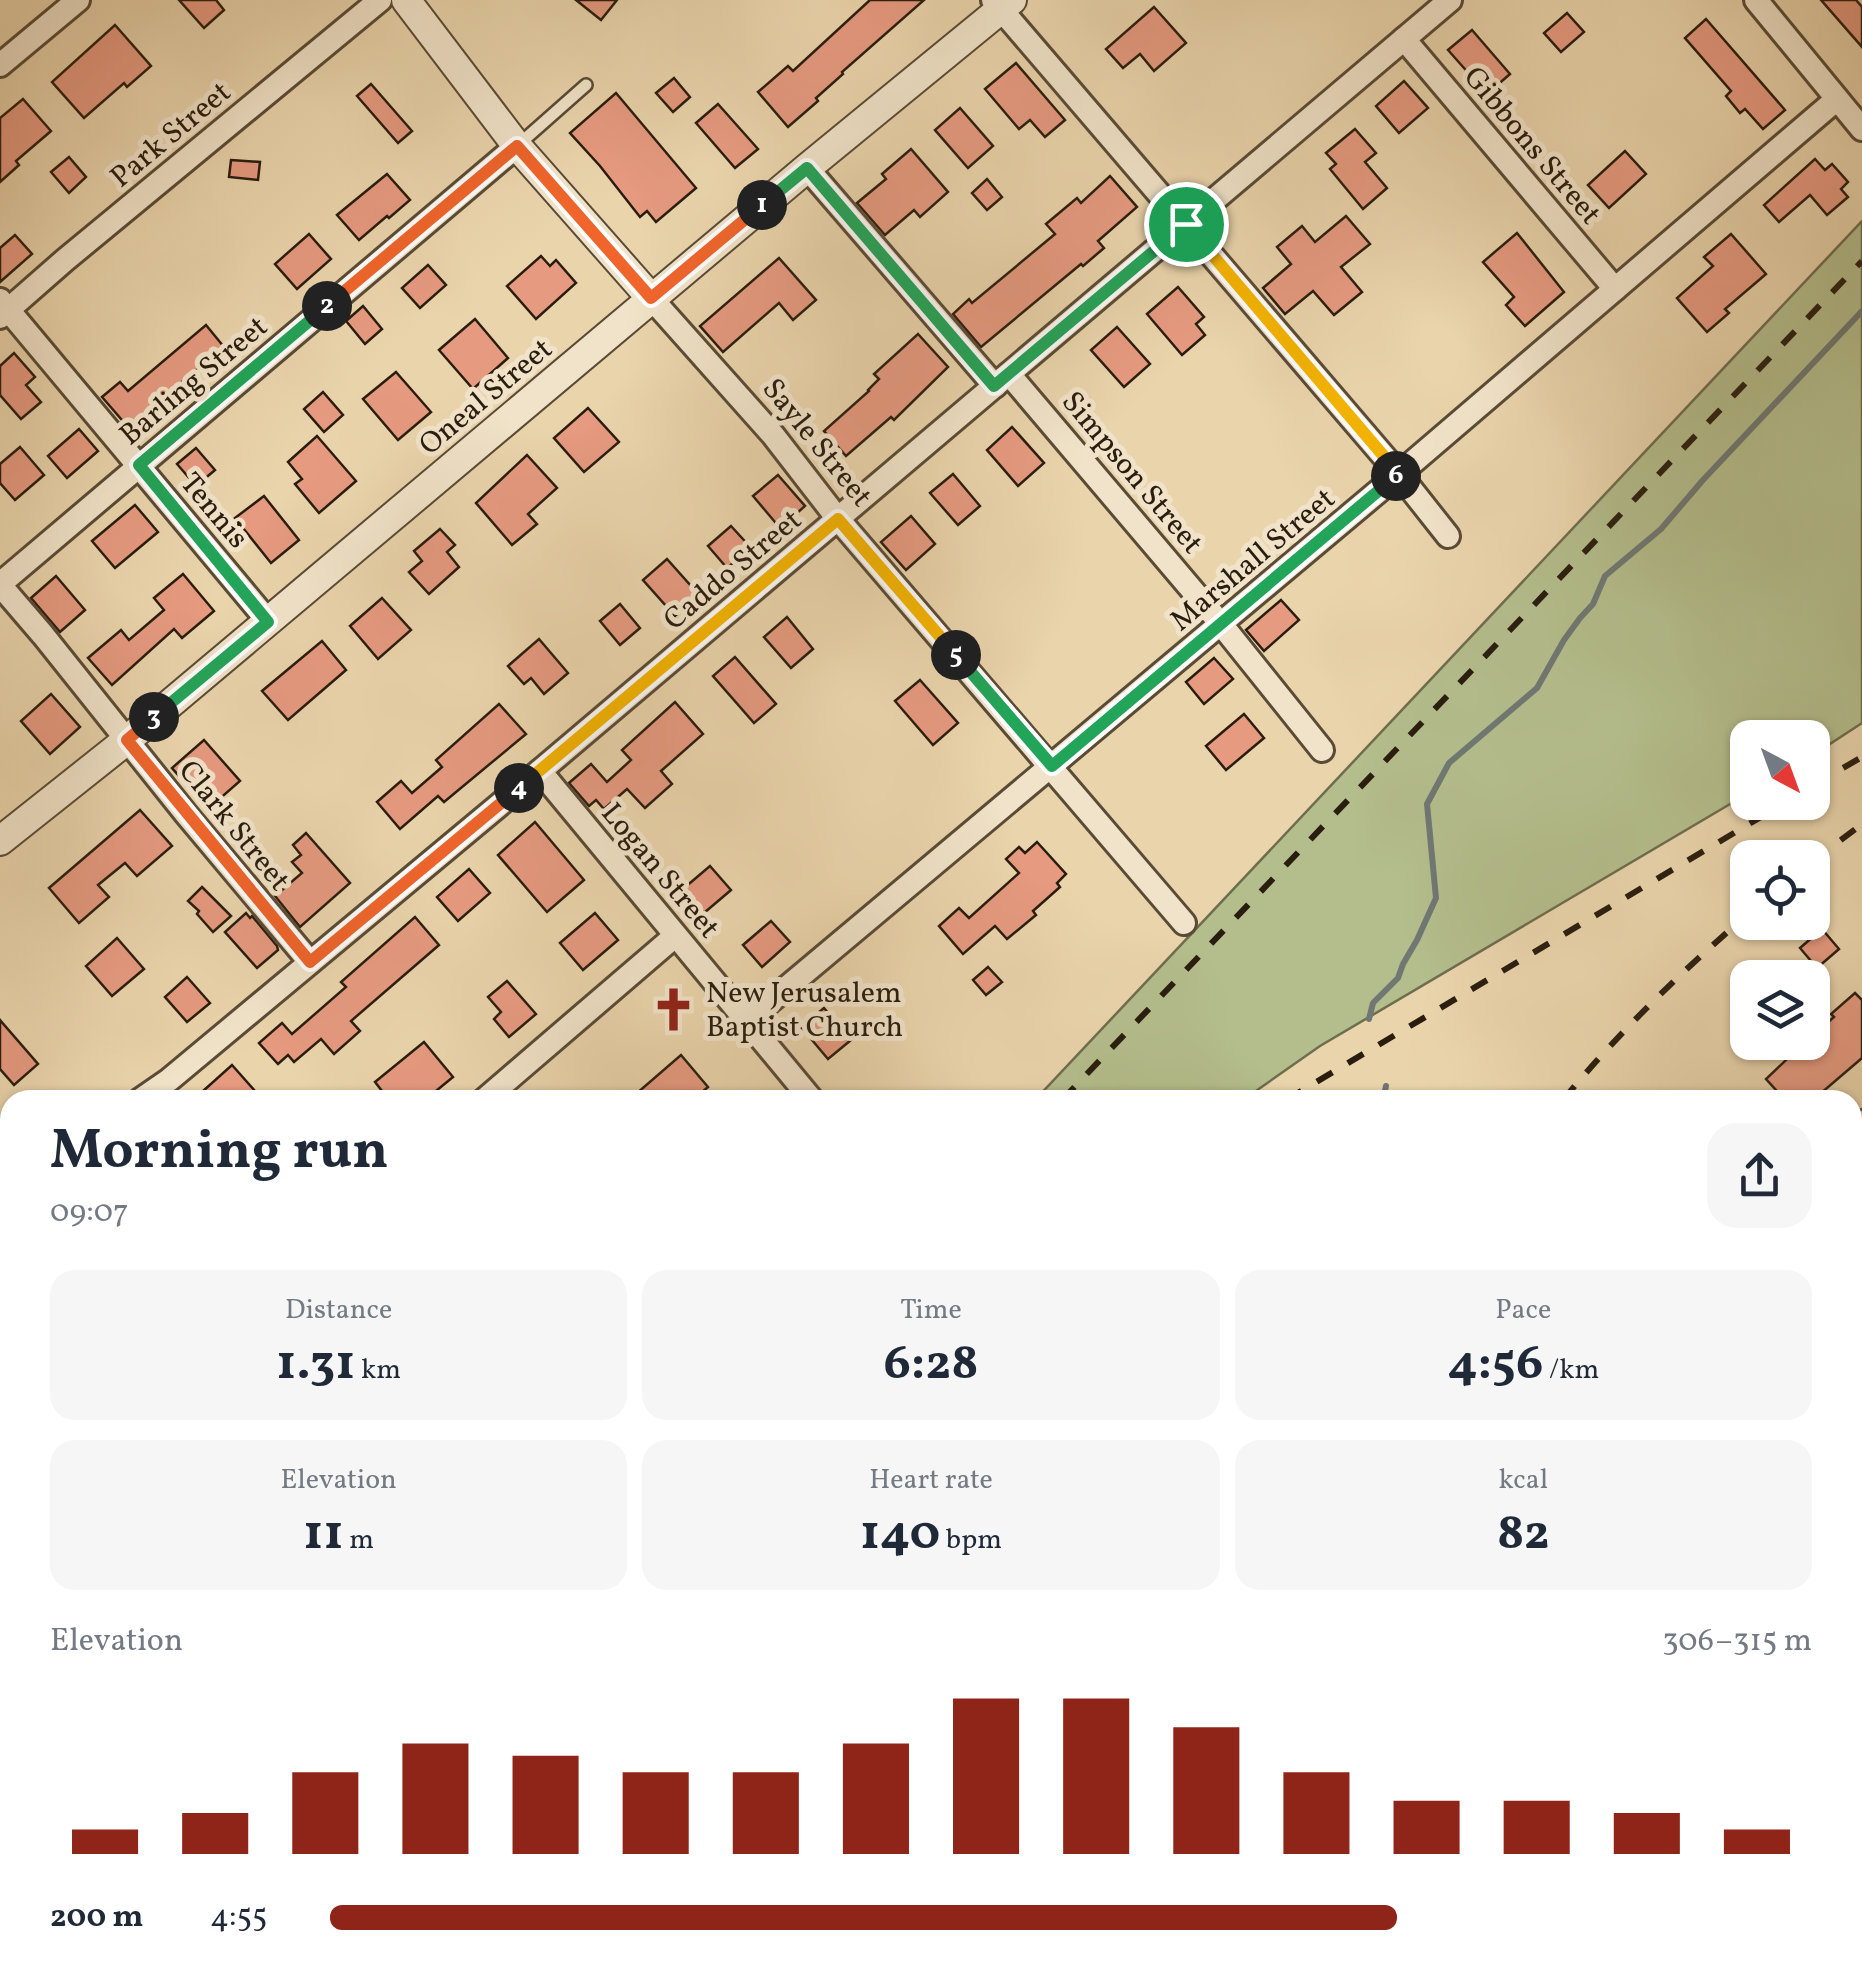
<!DOCTYPE html>
<meta charset="utf-8">
<style>
body{margin:0;font-family:Vollkorn,serif;background:#f6f6f7;color:#1f2937;height:100vh;display:flex;flex-direction:column;font-size:38px;white-space:nowrap}
*{box-sizing:border-box;margin:0}
p{font-size:32px;color:#747a83}
.icon{flex:none;width:55px;height:55px;fill:none;stroke:currentColor;stroke-width:2;stroke-linecap:round;stroke-linejoin:round}
.map{position:relative;flex:1;overflow:hidden}
.side{position:absolute;left:0px;top:1090px;width:1862px;height:888px;display:flex;flex-direction:column;background:#fff;border-radius:30px 30px 0 0;box-shadow:0 2px 8px #0004}
.side>*{flex:none}
.needle{width:65px;rotate:139deg}
.buttons{position:absolute;left:1730px;top:720px;display:grid;gap:20px}
.buttons a{display:grid;place-items:center;width:100px;height:100px;border-radius:20px;background:#fff;box-shadow:0 2px 8px #0004;font-size:50px}
.pin{position:absolute;display:grid;place-items:center;width:85px;height:85px;color:#fff;margin:-42px;border:5px solid #fff;border-radius:50%;box-shadow:0 2px 10px #0007}
.km{position:absolute;width:50px;height:50px;margin:-25px;border-radius:50%;background:#222;color:#fff;font-size:28px;line-height:50px;text-align:center}
.round{display:grid;place-items:center;flex:none;width:105px;height:105px;border-radius:30px;background:#f6f6f7}
.summary{display:flex;align-items:center;justify-content:space-between;height:170px;padding:0 50px}
h1{font-size:55px;font-weight:700;line-height:75px}
.stats{display:grid;grid-template-columns:repeat(3,1fr);gap:15px;height:170px;padding:10px 50px}
.stats div{display:grid;align-content:center;border-radius:25px;background:#f6f6f7;text-align:center}
.stats b{font-size:50px;font-weight:700}
.stats small{font-size:28px;font-weight:400}
.stats p{font-size:28px}
.chart{height:280px;padding:20px 50px}
.chart p{display:flex;justify-content:space-between}
.chart svg{width:100%;height:180px;margin-top:10px;stroke:#8f2418;stroke-width:6}
ul{padding:0 50px;list-style:none;font-size:32px}
li{display:grid;grid-template-columns:160px 120px 1fr;align-items:center;height:75px}
li i{height:25px;border-radius:12px;background:#8f2418}
.map>svg:first-child{display:block}
.green{fill:#b4bd8c;stroke:#6e6d4e;stroke-width:2.5}
.lines{fill:none;stroke-linecap:round;stroke-linejoin:round}
.stream{stroke:#6f7873;stroke-width:6}
.building{fill:#e69a80;stroke:#291d0f;stroke-width:2.5}
.service-casing{stroke:#594b36;stroke-width:16}
.minor-casing{stroke:#594b36;stroke-width:28}
.tertiary-casing{stroke:#594b36;stroke-width:32}
.service{stroke:#f1e3c9;stroke-width:11}
.minor{stroke:#f1e3c9;stroke-width:22}
.tertiary{stroke:#f1e3c9;stroke-width:28}
.rail{stroke:#291d0f;stroke-width:6;stroke-dasharray:18 18;stroke-linecap:butt}
.split-1-casing{stroke:#fff;stroke-width:20}
.split-2-casing{stroke:#fff;stroke-width:20}
.split-3-casing{stroke:#fff;stroke-width:20}
.split-4-casing{stroke:#fff;stroke-width:20}
.split-5-casing{stroke:#fff;stroke-width:20}
.split-6-casing{stroke:#fff;stroke-width:20}
.split-7-casing{stroke:#fff;stroke-width:20}
.split-1{stroke:#22a559;stroke-width:12}
.split-2{stroke:#f0652b;stroke-width:12}
.split-3{stroke:#22a559;stroke-width:12}
.split-4{stroke:#f0652b;stroke-width:12}
.split-5{stroke:#f5b400;stroke-width:12}
.split-6{stroke:#22a559;stroke-width:12}
.split-7{stroke:#f5b400;stroke-width:12}
.labels{text-anchor:middle;stroke-width:10;stroke-linejoin:round;paint-order:stroke}
.street-label{font-size:30px;fill:#291d0f;stroke:#f1e3c9}
.poi-label{font-size:30px;fill:#291d0f;stroke:#f1e3c9;text-anchor:start}
</style>
<div class="map">
<svg width="1862" height="1977" viewBox="0 0 1862 1977">
<rect width="100%" height="100%" fill="#ead4ac"/>
<filter id="stains"><feTurbulence type="fractalNoise" baseFrequency=".002" numOctaves="4"/><feColorMatrix values="0 0 0 0 .2 0 0 0 0 .09 0 0 0 0 .02 0 0 0 .5 -.17"/></filter>
<radialGradient id="worn" r=".72"><stop offset=".6" stop-color="#630" stop-opacity="0"/><stop offset="1" stop-color="#630" stop-opacity=".3"/></radialGradient>
<path class="green" d="M1862,221v502l-49,32 -1,-17h-64l-1,56 -427,252 -77,54h-208z"/>
<g class="lines">
<g class="stream">
<path d="M1369,1019l4,-16 25,-25 5,-14 14,-24 19,-42 -9,-94 22,-41 88,-75 27,-48 16,-22 13,-14 12,-28 56,-47 42,-49 159,-169"/>
<path d="M1383,1100l3,-14"/>
<path d="M1852,1429l10,3"/>
<path d="M338,1977l5,-9"/>
</g>
</g>
<g class="building">
<path d="M179,0h37l8,10 -20,18z"/>
<path d="M576,0h41l-16,20z"/>
<path d="M870,0h54l-82,72 1,2 -27,24 2,3 -30,26 -30,-35 30,-26 5,5z"/>
<path d="M1821,0h35l6,7v40z"/>
<path d="M1154,7l32,36 -32,28 -14,-17 -17,14 -17,-19z"/>
<path d="M1567,13l17,19 -23,20 -17,-19z"/>
<path d="M1706,19l79,91 -22,19 -18,-20 -5,4 -14,-17 5,-5 -46,-53z"/>
<path d="M115,25l36,41 -24,21 -3,-4 -40,35 -32,-36z"/>
<path d="M1472,30l38,44 -23,20 -39,-44z"/>
<path d="M1016,63l49,57 -20,17 -15,-17 -11,9 -34,-40z"/>
<path d="M674,78l16,19 -17,15 -17,-19z"/>
<path d="M1404,81l24,27 -29,25 -23,-27z"/>
<path d="M371,84l41,47 -14,12 -41,-47z"/>
<path d="M616,93l80,95 -40,34 -9,-11 -7,6 -40,-51 -30,-33z"/>
<path d="M23,99l28,32 -35,30 3,4 -19,17v-64z"/>
<path d="M718,104l40,45 -23,19 -39,-45z"/>
<path d="M960,108l33,38 -25,22 -33,-38z"/>
<path d="M1355,129l21,24 -11,9 22,26 -24,21 -33,-40 6,-5 -10,-11z"/>
<path d="M911,149l37,43 -28,25 -6,-7 -29,25 -28,-32 29,-24 -4,-5z"/>
<path d="M1625,151l21,23 -37,34 -21,-23z"/>
<path d="M69,157l17,20 -17,16 -18,-21z"/>
<path d="M1815,159l10,11 7,-6 16,18 -7,7 7,8 -21,18 -17,-20 -31,27 -15,-17z"/>
<path d="M231,160l29,2 -2,18 -29,-3z"/>
<path d="M387,174l23,26 -21,18 -2,-2 -28,24 -22,-25z"/>
<path d="M1110,176l27,31 -39,34 6,7 -21,18 -2,-2 -100,83 -28,-33 16,-15 3,4 83,-69 -9,-10 31,-26 4,5z"/>
<path d="M987,179l15,18 -15,13 -15,-17z"/>
<path d="M1346,216l24,28 -29,23 21,25 -28,23 -21,-24 -28,23 -22,-26 28,-24 -14,-17 25,-21 13,16z"/>
<path d="M1517,233l47,59 -39,34 -19,-21 8,-8 -31,-35z"/>
<path d="M309,234l22,25 -34,30 -22,-25z"/>
<path d="M1731,234l35,40 -41,35 4,4 -22,19 -30,-34 36,-32 -9,-9z"/>
<path d="M15,235l17,19 -32,28v-34z"/>
<path d="M541,256l9,10 6,-6 20,23 -40,36 -29,-33z"/>
<path d="M779,258l37,42 -23,20 -14,-17 -56,49 -23,-26z"/>
<path d="M428,265l18,20 -26,23 -18,-20z"/>
<path d="M1178,287l26,30 -8,7 9,11 -23,20 -35,-41z"/>
<path d="M363,306l19,23 -17,15 -19,-23z"/>
<path d="M475,319l33,39 -35,31 -34,-39z"/>
<path d="M206,325l18,22 -96,80 -26,-30 18,-15 8,9z"/>
<path d="M1117,327l33,37 -26,23 -33,-37z"/>
<path d="M918,334l30,33 -54,53 -3,-3 -45,39 -22,-25 45,-40 -1,-1 11,-11 -5,-5z"/>
<path d="M14,353l21,24 -9,8 15,17 -20,17 -21,-24v-29z"/>
<path d="M396,372l35,40 -33,28 -35,-41z"/>
<path d="M323,392l20,23 -19,17 -20,-23z"/>
<path d="M588,408l31,34 -35,30 -30,-34z"/>
<path d="M1012,427l32,36 -26,23 -31,-36z"/>
<path d="M79,429l19,22 -31,27 -19,-22z"/>
<path d="M317,436l39,45 -37,32 -24,-29 7,-5 -14,-17z"/>
<path d="M20,447l24,28 -29,25 -15,-17v-19z"/>
<path d="M196,448l19,22 -19,16 -19,-22z"/>
<path d="M527,455l30,33 -29,26 9,10 -25,21 -36,-42z"/>
<path d="M953,474l27,32 -22,19 -28,-32z"/>
<path d="M778,475l27,31 -25,22 -27,-32z"/>
<path d="M264,496l35,44 -28,23 -36,-45z"/>
<path d="M135,505l23,27 -43,36 -23,-27z"/>
<path d="M911,516l24,28 -29,26 -25,-28z"/>
<path d="M731,526l20,22 -24,20 -19,-22z"/>
<path d="M440,529l15,16 -8,7 12,15 -30,27 -20,-22 13,-11 -8,-10z"/>
<path d="M667,559l32,36 -24,21 -32,-36z"/>
<path d="M183,574l31,37 -32,27 -8,-9 -62,56 -24,-27 33,-28 8,10 35,-30 -10,-12z"/>
<path d="M56,576l29,34 -25,22 -29,-34z"/>
<path d="M382,598l29,32 -33,29 -28,-33z"/>
<path d="M1281,600l18,20 -35,31 -18,-21z"/>
<path d="M620,604l20,24 -20,17 -20,-24z"/>
<path d="M787,617l26,32 -22,19 -27,-31z"/>
<path d="M539,639l29,34 -24,21 -13,-16 -7,6 -16,-18z"/>
<path d="M322,641l24,29 -58,50 -26,-29z"/>
<path d="M735,657l41,47 -22,19 -41,-47z"/>
<path d="M1214,658l19,21 -29,25 -18,-22z"/>
<path d="M920,680l38,43 -25,22 -38,-44z"/>
<path d="M51,694l29,33 -30,27 -29,-33z"/>
<path d="M675,702l28,32 -42,37 11,13 -27,24 -18,-19 -23,20 -8,-9 -7,6 -20,-23 22,-19 16,18 24,-22 -9,-10z"/>
<path d="M499,704l27,30 -82,68 -6,-6 -38,33 -23,-27 24,-21 11,12 30,-26 -6,-7z"/>
<path d="M1244,714l20,24 -38,32 -20,-24z"/>
<path d="M204,740l36,41 -32,28 -36,-41z"/>
<path d="M140,810l32,36 -35,30 -12,-13 -27,22 11,12 -30,26 -30,-35z"/>
<path d="M535,822l49,58 -37,32 -49,-57z"/>
<path d="M306,833l44,50 -50,44 -25,-31 27,-23 -10,-11 9,-7 -8,-10z"/>
<path d="M1037,842l29,32 -9,9 3,4 -27,24 3,4 -29,24 -12,-13 -32,28 -24,-28 20,-18 10,10 50,-45 -13,-14 13,-12 6,6z"/>
<path d="M710,866l21,24 -27,23 -21,-24z"/>
<path d="M469,869l21,24 -32,28 -21,-24z"/>
<path d="M202,887l29,29 -18,16 -16,-18 2,-3 -11,-10z"/>
<path d="M246,913l4,5 2,-2 25,30 1,4 -21,18 -32,-36z"/>
<path d="M595,913l23,27 -35,30 -23,-27z"/>
<path d="M415,917l24,28 -88,76 9,10 -26,23 -13,-15 -27,23 -6,-7 -10,9 -19,-21 23,-20 10,11 54,-47 -5,-5z"/>
<path d="M771,921l19,21 -28,25 -19,-22z"/>
<path d="M1822,929l17,20 -22,19 -17,-20z"/>
<path d="M117,938l27,31 -32,27 -26,-30z"/>
<path d="M988,967l14,15 -16,13 -13,-15z"/>
<path d="M187,977l23,26 -23,19 -22,-25z"/>
<path d="M507,981l29,33 -27,23 -15,-18 7,-7 -13,-15z"/>
<path d="M1855,993l7,7v58l-49,42h-28l-19,-21 39,-37h7v-6l22,-19 -3,-3z"/>
<path d="M824,1008l27,32 -23,19 -27,-32z"/>
<path d="M0,1020l38,44 -24,21 -14,-16z"/>
<path d="M424,1042l29,35 -28,23h-36l-14,-18z"/>
<path d="M681,1055l27,32 -15,13h-64z"/>
<path d="M232,1065l31,35h-70z"/>
</g>
<g class="lines">
<defs>
<path id="service" d="M517,146l69,-61"/>
<g id="minor">
<path d="M993,0l406,474 49,62"/>
<path d="M1756,0l106,129"/>
<path d="M1404,39l211,250"/>
<path d="M0,65l78,-65"/>
<path d="M807,168l188,218"/>
<path d="M651,298l122,137 65,84 346,404"/>
<path d="M0,300l268,321"/>
<path d="M0,317l65,-57 315,-260"/>
<path d="M1009,374l212,250 101,126"/>
<path d="M0,584l517,-438"/>
<path d="M0,585l43,50 143,179 124,148"/>
<path d="M540,771l272,329"/>
<path d="M748,1020l651,-546 438,-375"/>
<path d="M140,1100l29,-20 371,-309 910,-771"/>
<path d="M484,1100l191,-164"/>
<path d="M1852,1131l10,-9"/>
<path d="M1852,1174l10,11"/>
<path d="M0,1214l10,-9"/>
<path d="M1852,1386l10,-8"/>
<path d="M0,1432l10,12"/>
<path d="M1852,1665l10,11"/>
<path d="M0,1710l10,-8"/>
<path d="M0,1778l10,12"/>
<path d="M440,1968l4,9"/>
<path d="M951,1968l8,9"/>
<path d="M1537,1968l8,9"/>
<path d="M56,1977l11,-9"/>
<path d="M1604,1977l12,-9"/>
</g>
<g id="tertiary">
<path d="M406,0l111,146 134,152"/>
<path d="M0,841l127,-101 680,-572 205,-168"/>
</g>
</defs>
<use href="#service" class="service-casing"/>
<use href="#minor" class="minor-casing"/>
<use href="#tertiary" class="tertiary-casing"/>
<use href="#service" class="service"/>
<use href="#minor" class="minor"/>
<use href="#tertiary" class="tertiary"/>
<g class="rail">
<path d="M1812,786l50,-29"/>
<path d="M1812,862l50,-38"/>
<path d="M1062,1100l800,-839"/>
<path d="M1286,1100l500,-298"/>
<path d="M1563,1100c56,-68 118,-128 185,-186"/>
<path d="M1286,1968l1,9"/>
<path d="M218,1977l10,-9"/>
<path d="M252,1977l9,-9"/>
</g>
</g>
<g class="lines">
<defs>
<path id="split-1" d="M762,205l45,-37 187,218 192,-162"/>
<path id="split-2" d="M327,306l190,-160 134,152 111,-93"/>
<path id="split-3" d="M154,717l114,-95 -129,-157 188,-159"/>
<path id="split-4" d="M154,717l-27,23 183,222 209,-174"/>
<path id="split-5" d="M519,788l319,-269 118,136"/>
<path id="split-6" d="M956,655l96,111 344,-290"/>
<path id="split-7" d="M1186,224l213,250 -3,2"/>
</defs>
<use href="#split-1" class="split-1-casing"/>
<use href="#split-2" class="split-2-casing"/>
<use href="#split-3" class="split-3-casing"/>
<use href="#split-4" class="split-4-casing"/>
<use href="#split-5" class="split-5-casing"/>
<use href="#split-6" class="split-6-casing"/>
<use href="#split-7" class="split-7-casing"/>
<use href="#split-1" class="split-1"/>
<use href="#split-2" class="split-2"/>
<use href="#split-3" class="split-3"/>
<use href="#split-4" class="split-4"/>
<use href="#split-5" class="split-5"/>
<use href="#split-6" class="split-6"/>
<use href="#split-7" class="split-7"/>
</g>
<defs>
<symbol id="church-bare" viewBox="-9 -9 18 18"><path d="M-1.2-6h2.4v3.5h3.3v2.4h-3.3V6h-2.4V-.1h-3.3v-2.4h3.3Z" fill="#8f2418" stroke="#f1e3c9" stroke-width="2.5" paint-order="stroke"/></symbol>
</defs>
<g fill-rule="evenodd">
<use href="#church-bare" x="642" y="978" width="63" height="63"/>
</g>
<g class="labels">
<g class="street-label">
<text transform="translate(170 134) rotate(-40)" y="10">Park Street</text>
<text transform="translate(1533 145) rotate(50)" y="10">Gibbons Street</text>
<text transform="translate(193 380) rotate(-40)" y="10">Barling Street</text>
<text transform="translate(485 396) rotate(-40)" y="10">Oneal Street</text>
<text transform="translate(818 442) rotate(51)" y="10">Sayle Street</text>
<text transform="translate(1133 472) rotate(50)" y="10">Simpson Street</text>
<text transform="translate(215 510) rotate(50)" y="10">Tennis</text>
<text transform="translate(1252 559) rotate(-40)" y="10">Marshall Street</text>
<text transform="translate(732 569) rotate(-40)" y="10">Caddo Street</text>
<text transform="translate(235 825) rotate(51)" y="10">Clark Street</text>
<text transform="translate(661 870) rotate(50)" y="10">Logan Street</text>
</g>
<g class="poi-label">
<text x="706" y="1002">New Jerusalem<tspan x="706" dy="34">Baptist Church</tspan></text>
</g>
</g>
<rect width="100%" height="100%" filter="url(#stains)"/>
<rect width="100%" height="100%" fill="url(#worn)"/>
</svg>
<div class="buttons">
<a><svg class="needle" viewBox="-14 -14 28 28"><path d="M0-13l5 13h-10z" fill="#e53935"/><path d="M0 13l5-13h-10z" fill="#747a83"/></svg></a>
<a><svg class="icon" aria-label="locate" viewBox="0 0 24 24"><circle cx="12" cy="12" r="6"/><path d="M12 2v4M12 18v4M2 12h4M18 12h4"/></svg></a>
<a><svg class="icon" aria-label="layers" viewBox="0 0 24 24"><path d="M12 4l9 5-9 5-9-5zM3 14l9 5 9-5"/></svg></a>
</div>
<div class="pin" style="left:1186px;top:224px;background:#1e9e55"><svg class="icon" aria-label="arrive" viewBox="0 0 24 24"><path d="M6 21V4h12l-3 4 3 4H6"/></svg></div>
<b class="km" style="left:762px;top:205px">1</b>
<b class="km" style="left:327px;top:306px">2</b>
<b class="km" style="left:154px;top:717px">3</b>
<b class="km" style="left:519px;top:788px">4</b>
<b class="km" style="left:956px;top:655px">5</b>
<b class="km" style="left:1396px;top:476px">6</b>
<section class="side">
<div class="summary"><div><h1>Morning run</h1><p>09:07</p></div><a class="round"><svg class="icon" aria-label="share" viewBox="0 0 24 24"><path d="M12 15V3M7 8l5-5 5 5M5 13v7h14v-7"/></svg></a></div>
<div class="stats">
<div><p>Distance</p><b>1.31<small> km</small></b></div>
<div><p>Time</p><b>6:28</b></div>
<div><p>Pace</p><b>4:56<small> /km</small></b></div>
</div>
<div class="stats">
<div><p>Elevation</p><b>11<small> m</small></b></div>
<div><p>Heart rate</p><b>140<small> bpm</small></b></div>
<div><p>kcal</p><b>82</b></div>
</div>
<div class="chart"><p><span>Elevation</span>306–315 m</p>
<svg viewBox="0 0 160 44" preserveAspectRatio="none"><path d="M5 44V38M15 44V34M25 44V24M35 44V17M45 44V20M55 44V24M65 44V24M75 44V17M85 44V6M95 44V6M105 44V13M115 44V24M125 44V31M135 44V31M145 44V34M155 44V38"/></svg>
</div>
<ul>
<li><b>200 m</b>4:55<i style="width:72%"></i></li>
</ul>
</section>
</div>
